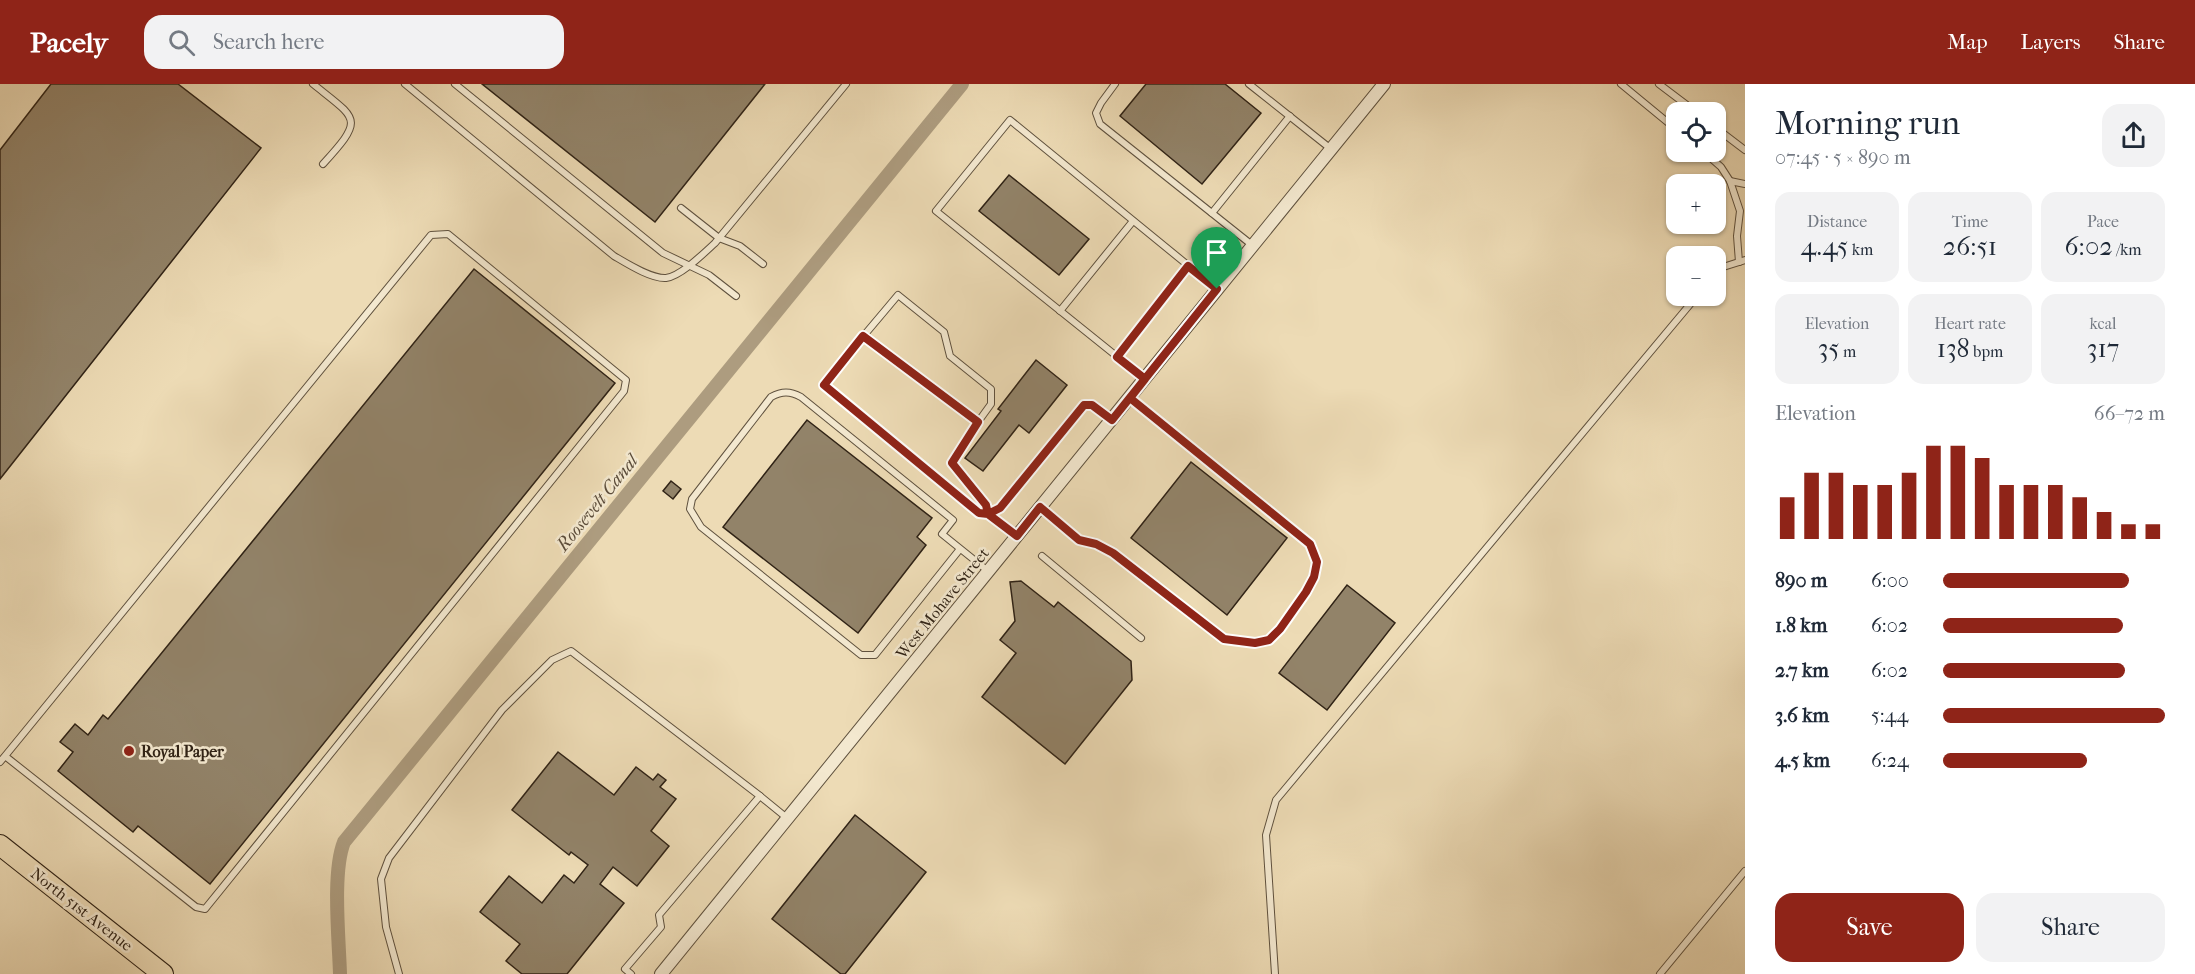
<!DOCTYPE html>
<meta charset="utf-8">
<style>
body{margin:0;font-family:"IM FELL French Canon",serif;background:#f2f2f3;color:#1f2937;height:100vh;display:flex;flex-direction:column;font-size:22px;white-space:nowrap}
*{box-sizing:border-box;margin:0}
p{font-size:20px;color:#747a83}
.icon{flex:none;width:33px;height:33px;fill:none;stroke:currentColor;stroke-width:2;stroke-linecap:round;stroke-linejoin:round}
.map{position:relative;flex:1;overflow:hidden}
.panel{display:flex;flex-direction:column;background:#fff;width:450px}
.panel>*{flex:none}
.controls{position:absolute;left:1666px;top:18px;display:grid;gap:12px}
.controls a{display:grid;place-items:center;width:60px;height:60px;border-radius:12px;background:#fff;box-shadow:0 2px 4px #0004;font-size:30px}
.pin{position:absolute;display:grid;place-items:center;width:51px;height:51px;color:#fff;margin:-62px -26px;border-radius:50% 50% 50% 0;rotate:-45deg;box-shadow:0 0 6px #0007}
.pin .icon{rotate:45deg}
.round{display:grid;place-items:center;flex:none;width:63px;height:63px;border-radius:18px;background:#f2f2f3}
.headline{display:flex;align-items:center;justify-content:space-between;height:102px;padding:0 30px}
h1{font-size:33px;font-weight:600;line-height:45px}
.metrics{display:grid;grid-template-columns:repeat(3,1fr);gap:9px;height:102px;padding:6px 30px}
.metrics div{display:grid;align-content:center;border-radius:15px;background:#f2f2f3;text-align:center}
.metrics b{font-size:26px;font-weight:600}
.metrics small{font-size:16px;font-weight:400}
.metrics p{font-size:16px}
.chart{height:168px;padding:12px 30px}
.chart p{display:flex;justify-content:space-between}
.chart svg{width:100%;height:108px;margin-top:6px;stroke:#8f2418;stroke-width:6}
.action{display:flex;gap:12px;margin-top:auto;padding:12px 30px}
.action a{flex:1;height:69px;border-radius:18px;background:#8f2418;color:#fff;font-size:24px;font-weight:600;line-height:69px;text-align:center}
.action a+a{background:#f2f2f3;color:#1f2937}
ul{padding:0 30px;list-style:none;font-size:20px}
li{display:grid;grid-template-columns:96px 72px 1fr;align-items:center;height:45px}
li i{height:15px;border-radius:8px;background:#8f2418}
header{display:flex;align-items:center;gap:36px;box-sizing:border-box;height:84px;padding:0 30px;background:#8f2418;color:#fff}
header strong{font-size:28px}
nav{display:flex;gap:33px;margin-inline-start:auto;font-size:21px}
.search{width:420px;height:54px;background:#f2f2f3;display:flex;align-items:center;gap:15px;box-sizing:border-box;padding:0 21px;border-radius:18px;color:#747a83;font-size:22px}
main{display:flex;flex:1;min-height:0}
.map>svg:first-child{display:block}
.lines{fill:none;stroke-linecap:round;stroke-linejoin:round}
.canal{stroke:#ad9c7f;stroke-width:14}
.building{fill:#928369;stroke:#302316;stroke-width:1.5}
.service-casing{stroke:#5f513e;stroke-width:8}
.minor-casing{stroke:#5f513e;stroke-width:14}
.primary-casing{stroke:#302316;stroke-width:22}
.service{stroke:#f3e8cf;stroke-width:6}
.minor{stroke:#f3e8cf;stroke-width:12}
.primary{stroke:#eddbb5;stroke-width:20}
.route-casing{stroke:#fff;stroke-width:12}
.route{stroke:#8f2418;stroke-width:8}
.poi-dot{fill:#8f2418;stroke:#f3e8cf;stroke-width:2}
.labels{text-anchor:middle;stroke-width:5;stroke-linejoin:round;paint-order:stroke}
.street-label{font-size:16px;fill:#302316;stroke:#f3e8cf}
.poi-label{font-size:16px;font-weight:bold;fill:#302316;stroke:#f3e8cf;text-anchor:start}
.water-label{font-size:18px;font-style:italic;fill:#5c4d3b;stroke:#f3e8cf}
</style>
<header>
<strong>Pacely</strong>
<div class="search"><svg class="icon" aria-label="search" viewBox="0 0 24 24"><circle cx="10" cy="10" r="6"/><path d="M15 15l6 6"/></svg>Search here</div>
<nav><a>Map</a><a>Layers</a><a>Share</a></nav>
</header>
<main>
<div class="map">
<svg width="1745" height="890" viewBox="0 0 1745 890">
<rect width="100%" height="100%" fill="#eddbb5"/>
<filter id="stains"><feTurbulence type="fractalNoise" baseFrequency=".00333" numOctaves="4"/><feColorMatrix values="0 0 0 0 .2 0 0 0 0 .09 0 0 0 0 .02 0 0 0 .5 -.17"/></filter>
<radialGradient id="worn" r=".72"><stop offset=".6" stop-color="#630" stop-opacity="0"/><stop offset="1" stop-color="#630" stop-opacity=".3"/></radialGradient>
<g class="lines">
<path class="canal" d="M340,890c-1,-35 -8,-102 4,-132l618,-758"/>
</g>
<g class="building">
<path d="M51,0h127l83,64 -261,331v-329z"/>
<path d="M482,0h283l-110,138z"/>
<path d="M1146,0h79l36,29 -59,71 -82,-68z"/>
<path d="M1009,91l80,64 -30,36 -80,-64z"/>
<path d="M474,185l141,114 -405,501 -72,-58 -5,6 -75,-61 15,-19 -13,-10 15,-18 13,11 15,-20 5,4z"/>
<path d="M1036,276l31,25 -38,48 -10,-8 -36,46 -18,-13 36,-47 -3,-2z"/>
<path d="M807,336l125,98 -15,19 9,8 -68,88 -135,-106z"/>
<path d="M1191,378l96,76 -60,77 -96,-77z"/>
<path d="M671,397l10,8 -8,10 -10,-8z"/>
<path d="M1021,497l33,26 4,-5 73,59 1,19 -67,84 -83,-67 34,-44 -16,-13 15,-19 -5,-39z"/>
<path d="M1347,501l48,38 -68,87 -48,-37z"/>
<path d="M558,668l56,43 22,-28 17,13 5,-6 8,6 -6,7 16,12 -25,32 18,15 -32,40 -24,-19 -13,17 24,19 -57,71h-45l-16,-13 14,-17 -40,-32 29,-36 33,27 22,-28 10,8 14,-18 -17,-13 -2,3 -57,-45z"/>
<path d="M855,731l71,57 -81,102h-4l-69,-55z"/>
</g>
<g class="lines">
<defs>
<g id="service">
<path d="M313,0c45,36 52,34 10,80"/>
<path d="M405,0l209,172c12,7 37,23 52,22 15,-2 38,-25 49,-35l131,-159"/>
<path d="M455,0l208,169 46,22 27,21"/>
<path d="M1115,0l-14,19 -5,10 4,11 152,121"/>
<path d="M1249,0l82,65"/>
<path d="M1621,0l56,46"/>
<path d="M1659,0l37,28"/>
<path d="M1716,44l29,22"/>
<path d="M1704,68l17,15 9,14 10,30 -3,25 2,26"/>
<path d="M1730,97l15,3"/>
<path d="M681,124l38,30 21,8 23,18"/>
<path d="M1212,129l78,-97"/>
<path d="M1716,189l4,-5 25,-8"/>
<path d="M1060,227l73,-90"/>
<path d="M863,252l115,86 13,-18v-15l-41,-33 -6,-24 -46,-37c-25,30 -51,60 -75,90l156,128 9,1 12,-6 84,-103h8l19,15"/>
<path d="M1117,273l71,-91"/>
<path d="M1145,295l-209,-168 74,-91 207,169"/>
<path d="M978,338l-26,41 34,42 2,9 29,22"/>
<path d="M1040,424l39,32 17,4 17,9 111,86 31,4 14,-3 11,-11 26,-37 8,-15 3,-15 -8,-18 -179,-146"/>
<path d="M960,465l-85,106h-14l-160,-128 -11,-18 2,-10 79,-102c11,-6 19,-6 30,0l152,123 -11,14 46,37"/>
<path d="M1042,472l99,82"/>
<path d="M0,678l5,-6 426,-521 17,-1 178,146 -2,11 -419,518 -9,-2 -191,-151"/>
<path d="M399,890l-13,-47 -5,-48 8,-21 113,-148 50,-50 19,-9 189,145"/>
<path d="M631,890l-6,-5 36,-42 -2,-12 101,-119 27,22"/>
<path d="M1275,890l-9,-139 10,-35 421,-504"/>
<path d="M1660,890l85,-103"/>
</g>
<path id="minor" d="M661,890l723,-890"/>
<path id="primary" d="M0,761l163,129"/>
</defs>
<use href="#service" class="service-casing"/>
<use href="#minor" class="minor-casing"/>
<use href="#primary" class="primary-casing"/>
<use href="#service" class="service"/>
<use href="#minor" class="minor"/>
<use href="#primary" class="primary"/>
</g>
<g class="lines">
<defs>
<path id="route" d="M1217,205l-105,131 -20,-15h-8l-84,103 -12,6 -9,-1 -155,-128 39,-49 115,86 -26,41 34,42 2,9 29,22 23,-29 39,33 17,4 17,9 111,86 31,4 14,-3 11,-11 26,-37 8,-15 3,-15 -7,-18 -180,-146 15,-19 -28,-22 71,-91 29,23"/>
</defs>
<use href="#route" class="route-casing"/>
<use href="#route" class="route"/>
</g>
<circle class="poi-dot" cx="129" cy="667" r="6"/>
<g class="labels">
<g class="street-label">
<text transform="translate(942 519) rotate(-51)" y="6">West Mohave Street</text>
<text transform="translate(82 825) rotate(38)" y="6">North 51st Avenue</text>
</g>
<g class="poi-label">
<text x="141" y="673">Royal Paper</text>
</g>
<g class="water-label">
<text transform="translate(597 419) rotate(-51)" y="6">Roosevelt Canal</text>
</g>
</g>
<rect width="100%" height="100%" filter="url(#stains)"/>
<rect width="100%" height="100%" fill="url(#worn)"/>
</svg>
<div class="controls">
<a><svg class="icon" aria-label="locate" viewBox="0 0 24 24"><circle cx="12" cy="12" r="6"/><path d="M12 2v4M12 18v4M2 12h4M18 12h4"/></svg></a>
<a>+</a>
<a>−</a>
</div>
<div class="pin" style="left:1217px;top:205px;background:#1e9e55"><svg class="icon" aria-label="arrive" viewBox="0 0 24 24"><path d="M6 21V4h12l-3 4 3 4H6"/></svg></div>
</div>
<section class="panel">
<div class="headline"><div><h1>Morning run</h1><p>07:45 · 5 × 890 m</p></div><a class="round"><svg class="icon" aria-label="share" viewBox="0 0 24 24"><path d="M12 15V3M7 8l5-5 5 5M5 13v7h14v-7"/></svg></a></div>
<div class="metrics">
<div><p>Distance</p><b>4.45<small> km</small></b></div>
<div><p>Time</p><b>26:51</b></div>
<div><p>Pace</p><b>6:02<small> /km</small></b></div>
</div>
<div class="metrics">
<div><p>Elevation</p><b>35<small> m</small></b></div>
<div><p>Heart rate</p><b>138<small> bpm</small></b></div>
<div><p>kcal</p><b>317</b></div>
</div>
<div class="chart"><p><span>Elevation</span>66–72 m</p>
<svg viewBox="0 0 160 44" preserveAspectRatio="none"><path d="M5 44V27M15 44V17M25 44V17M35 44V22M45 44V22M55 44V17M65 44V6M75 44V6M85 44V11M95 44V22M105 44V22M115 44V22M125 44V27M135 44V33M145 44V38M155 44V38"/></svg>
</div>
<ul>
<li><b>890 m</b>6:00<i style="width:84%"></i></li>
<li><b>1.8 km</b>6:02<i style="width:81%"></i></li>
<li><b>2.7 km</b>6:02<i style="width:82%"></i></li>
<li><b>3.6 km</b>5:44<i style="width:100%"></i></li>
<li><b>4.5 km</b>6:24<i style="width:65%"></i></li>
</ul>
<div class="action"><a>Save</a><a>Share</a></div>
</section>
</main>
